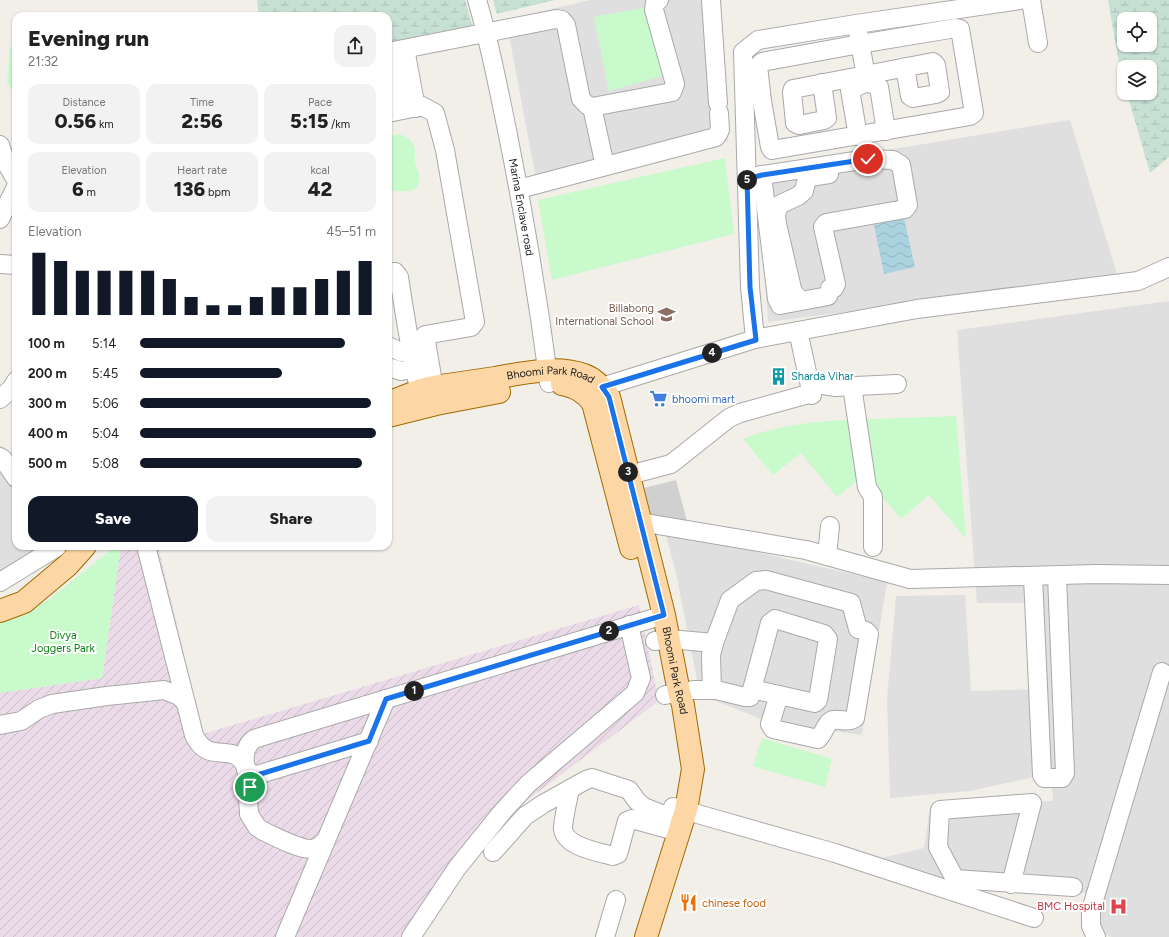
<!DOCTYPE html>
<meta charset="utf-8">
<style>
body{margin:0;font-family:Figtree,sans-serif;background:#f2f2f2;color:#222;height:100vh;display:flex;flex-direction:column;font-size:15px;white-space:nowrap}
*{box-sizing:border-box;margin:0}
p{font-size:13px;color:#767676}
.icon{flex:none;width:22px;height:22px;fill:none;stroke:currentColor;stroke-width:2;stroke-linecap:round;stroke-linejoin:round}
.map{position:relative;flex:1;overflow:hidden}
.panel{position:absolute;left:12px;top:12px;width:380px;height:538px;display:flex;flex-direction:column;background:#fff;border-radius:12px;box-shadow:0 1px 3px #0004}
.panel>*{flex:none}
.controls{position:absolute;left:1117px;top:12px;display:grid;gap:8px}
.controls a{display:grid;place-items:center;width:40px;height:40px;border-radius:8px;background:#fff;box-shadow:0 1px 3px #0004;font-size:20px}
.pin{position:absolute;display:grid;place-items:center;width:34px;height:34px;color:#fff;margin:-17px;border:2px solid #fff;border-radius:50%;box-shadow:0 1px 4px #0007}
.km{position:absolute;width:20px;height:20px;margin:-10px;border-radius:50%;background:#222;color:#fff;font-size:11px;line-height:20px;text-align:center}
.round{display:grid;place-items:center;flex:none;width:42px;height:42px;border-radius:12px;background:#f2f2f2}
.head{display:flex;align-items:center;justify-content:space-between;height:68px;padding:0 16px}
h1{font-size:22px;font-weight:800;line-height:30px}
.stats{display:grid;grid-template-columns:repeat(3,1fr);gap:6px;height:68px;padding:4px 16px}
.stats div{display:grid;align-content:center;border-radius:10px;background:#f2f2f2;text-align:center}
.stats b{font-size:20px;font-weight:800}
.stats small{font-size:11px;font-weight:400}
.stats p{font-size:11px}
.chart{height:112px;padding:8px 16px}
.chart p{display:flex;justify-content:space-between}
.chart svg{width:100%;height:72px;margin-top:4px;stroke:#111827;stroke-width:6}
.cta{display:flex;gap:8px;margin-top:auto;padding:8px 16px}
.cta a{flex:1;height:46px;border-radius:12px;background:#111827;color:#fff;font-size:16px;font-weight:800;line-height:46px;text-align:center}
.cta a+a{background:#f2f2f2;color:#222}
ul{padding:0 16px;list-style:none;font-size:13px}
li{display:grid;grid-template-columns:64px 48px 1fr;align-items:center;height:30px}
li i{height:10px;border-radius:5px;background:#111827}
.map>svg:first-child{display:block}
.residential{fill:#e0dfdf}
.industrial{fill:url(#industrial-furrows)}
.religious{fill:#d0d0d0}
.wetland{fill:url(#wetland-marsh);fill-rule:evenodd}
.park{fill:#c8facc}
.water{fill:url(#water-waves)}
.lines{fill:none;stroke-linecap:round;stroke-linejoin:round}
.minor-casing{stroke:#a9a9a9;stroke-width:20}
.major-casing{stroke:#a06b00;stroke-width:24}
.minor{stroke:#fff;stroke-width:18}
.major{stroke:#fcd6a4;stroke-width:22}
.route-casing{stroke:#fff;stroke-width:8}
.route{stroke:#1a73e8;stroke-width:5}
.labels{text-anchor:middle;stroke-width:4;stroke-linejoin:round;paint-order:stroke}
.street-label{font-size:11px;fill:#222;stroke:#fff}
.education-label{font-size:11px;fill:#785e54;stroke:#fff;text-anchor:end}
.culture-label{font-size:11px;fill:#0d838f;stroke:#fff;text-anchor:start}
.shop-label{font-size:11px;fill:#366cbe;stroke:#fff;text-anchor:start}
.park-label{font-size:11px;fill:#0c8416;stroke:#fff}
.food-label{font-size:11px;fill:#c56008;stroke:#fff;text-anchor:start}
.health-label{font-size:11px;fill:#be3a42;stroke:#fff;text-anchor:end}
</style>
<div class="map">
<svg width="1169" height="937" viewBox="0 0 1169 937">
<defs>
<pattern id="industrial-furrows" width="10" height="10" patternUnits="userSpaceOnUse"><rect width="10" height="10" fill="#ebdbe8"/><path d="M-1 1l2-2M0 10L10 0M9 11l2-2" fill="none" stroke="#c9bcc7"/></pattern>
<pattern id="wetland-marsh" width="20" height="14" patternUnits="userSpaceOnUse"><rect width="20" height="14" fill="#c6e0d4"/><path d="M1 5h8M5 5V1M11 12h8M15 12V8" fill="none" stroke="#aac0b6"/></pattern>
<pattern id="water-waves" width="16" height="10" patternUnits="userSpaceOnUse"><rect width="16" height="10" fill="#aad3df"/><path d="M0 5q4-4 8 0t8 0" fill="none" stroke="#92b5bf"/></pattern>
</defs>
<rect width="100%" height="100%" fill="#f2efe9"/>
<g class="residential">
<path d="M590,0h125l13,141 -190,48 -32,-169z"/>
<path d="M1070,120l48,157 -350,45 -9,-151z"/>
<path d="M1169,301v636h-57l-30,-8 7,-36 -59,-3 -77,-7 -80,-23 51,-12 6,-40 61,-5 62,-2 -12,-198h-64l-20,-273z"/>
<path d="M2,445l14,23v78h44l-60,45v-144z"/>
<path d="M665,532l87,16 5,4 130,30 -25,153 -90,-12 -72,-28 -24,-122z"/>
<path d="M965,595l6,96 72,-2 5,81 -18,8 -60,13 -80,7 -3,-99 9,-103z"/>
</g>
<path class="industrial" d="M121,546h37l45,188 436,-129 20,96 -145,109 -59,75 -34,52h-421v-244l102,-15z"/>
<path class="religious" d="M676,480l11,41 -36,-7 -7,-26z"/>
<g class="wetland">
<path d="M257,0h208l9,31 -86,16v-31h-129z"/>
<path d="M493,0h62l-58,14z"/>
<path d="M1108,0h61v157l-19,16 -23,-80h23v-26h-26v15l-4,-13zM1124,19h26v26h-26z"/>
</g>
<g class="park">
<path d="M648,7l19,68 -58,16 -15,-74z"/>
<path d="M10,47h6v49l-9,-13z"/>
<path d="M398,134c10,2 17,8 17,19 0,3 -1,6 0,9 1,5 4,10 4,15 2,19 -20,14 -31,13v-53z"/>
<path d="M725,158l9,76 -182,46 -14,-80z"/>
<path d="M956,416l10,123 -37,-44 -28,24 -37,-44 -27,22 -36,-44 -28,22 -30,-36c42,-17 88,-19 133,-20 27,-1 53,-2 80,-3z"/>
<path d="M116,546h5l-19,132 -102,15v-71l45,-20z"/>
<path d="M762,738l70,21 -7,28 -72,-21z"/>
</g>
<path class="water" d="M904,218l11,49 -31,7 -10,-49z"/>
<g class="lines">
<defs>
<g id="minor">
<path id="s1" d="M477,0c13,43 21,87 30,130 17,84 31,168 42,253"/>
<path d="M711,0l7,103"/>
<path d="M1031,0l7,43"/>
<path d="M956,28l4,1 14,84 -4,3 -198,34 -2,-3 -8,-46 -4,-35 4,-4 98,-18z"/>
<path d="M858,32l9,50 12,5 7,44"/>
<path d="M405,49l11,59"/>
<path d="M388,52l168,-33 6,1 4,5 15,74 6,6 5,2 75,-14 5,-1 3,-8 -21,-74 1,-7 4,-3"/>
<path d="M390,52l11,58"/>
<path d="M822,83l5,35 -3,2 -25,5 -4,-2 -3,-31 1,-3 140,-27 3,3 4,27 -4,2 -23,4 -3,-2 -5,-29"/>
<path d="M592,107l13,59"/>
<path d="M388,113l34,-7 13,7 10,37 30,172 -4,5 -46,8 11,66"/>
<path d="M858,136l-8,-46 17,-8"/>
<path d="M0,145l5,16 11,19"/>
<path d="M762,175l15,124 3,6 48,-9"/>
<path d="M747,179l15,-4 106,-16 25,1 8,5 7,40 -3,4 -79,14 -3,4 13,57 -2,4h-4"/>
<path d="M519,189l197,-52 4,-7 -1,-17"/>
<path d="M0,219l16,-32"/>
<path d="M0,264l16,1"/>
<path d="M388,273l7,-1 4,5c5,33 10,66 17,98 2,9 6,18 7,27"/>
<path d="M796,295l-3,-2 -16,-69 -1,-9 3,-10 19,-9 6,-5 2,-9 4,-5 19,-3"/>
<path d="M798,331l14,64"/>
<path d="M755,339l-5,-52 -7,-235 15,-12 98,-16 164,-24"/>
<path d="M388,346l13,6"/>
<path d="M388,367l13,4 14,-3"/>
<path d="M810,383l26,4 61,-3"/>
<path d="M852,386l15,101 6,10v50"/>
<path d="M589,391l166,-52 162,-30 221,-28 31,-14"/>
<path d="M0,399l12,-11 4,-7"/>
<path d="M0,457l3,2 13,19"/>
<path d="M629,475l42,-11 58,-46 11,-5 72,-20"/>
<path d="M628,520l178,30 104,29 186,-5 73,1"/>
<path d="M146,546l48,189c14,31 39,6 51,30 -1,-10 0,-19 9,-26l410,-124"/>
<path d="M827,556l3,-30"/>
<path d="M1033,577l9,198 2,3h18l3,-5 -8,-197"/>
<path d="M0,582l57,-35"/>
<path d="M655,641l14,-2 45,4"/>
<path d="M712,690l-1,-35 4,-15 15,-40 26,-19 10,-1 85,23 7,26 8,2 3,3 -14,84c-10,6 -13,0 -22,2 -7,2 -10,15 -15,19l-45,-10 -3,-5 9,-29"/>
<path d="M665,695l28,-5h23l29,7h5l20,-74 5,-4 49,15 4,5 -10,61 -3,3 -63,-14"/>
<path d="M0,725l21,-4 18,-12 13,-5 55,-8 57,-6 15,6 7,7"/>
<path d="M245,765l5,22 -2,11 1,16 8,13 6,4c11,5 35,18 47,18 7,0 11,-4 16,-9"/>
<path d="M246,768l5,6 6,1 112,-34"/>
<path d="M570,789c-2,9 -7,32 -7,40 2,18 36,23 50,27l5,-2 9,-33 5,-2 47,13"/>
<path d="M673,807l162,46 199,65"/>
<path d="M493,852l32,-36 18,-12 43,-24 6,-2 37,12 8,11 7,6 15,6 23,8"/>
<path d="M1011,884l21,-81 -92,7 -2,37 17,32 118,8"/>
<path d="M285,937l101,-238"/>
<path d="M411,937l46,-69 46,-57 25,-27 107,-91 6,-15 -12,-53"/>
<path d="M605,937l11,-37"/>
<path d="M1096,937l-5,-11v-16l71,-238"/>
</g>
<g id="major">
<path d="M562,384c14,3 23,8 31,19l38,145"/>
<path id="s2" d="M388,403l33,-13 13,-3c21,-3 41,-6 61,-9 27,-5 63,-13 89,-3 11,4 19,13 25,22l55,218 15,77 4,13 10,64 -7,41 -40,127"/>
<path d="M388,416l48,-12 63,-12"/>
<path d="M0,611l24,-9 44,-37 17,-19"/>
</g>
</defs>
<use href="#minor" class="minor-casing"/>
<use href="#major" class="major-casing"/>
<use href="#minor" class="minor"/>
<use href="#major" class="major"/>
</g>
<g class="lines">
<defs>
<path id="route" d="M250,787l2,-8 5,-4 112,-34 17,-42 278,-84 -55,-218 -7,-10 154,-47 -6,-53 -3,-108 15,-4 106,-16"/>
</defs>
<use href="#route" class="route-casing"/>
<use href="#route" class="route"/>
</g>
<defs>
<symbol id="school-bare" viewBox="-9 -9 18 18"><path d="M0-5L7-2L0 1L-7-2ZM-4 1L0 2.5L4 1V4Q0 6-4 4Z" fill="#8d6e63" stroke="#fff" stroke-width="2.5" paint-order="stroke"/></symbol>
<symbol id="building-bare" viewBox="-9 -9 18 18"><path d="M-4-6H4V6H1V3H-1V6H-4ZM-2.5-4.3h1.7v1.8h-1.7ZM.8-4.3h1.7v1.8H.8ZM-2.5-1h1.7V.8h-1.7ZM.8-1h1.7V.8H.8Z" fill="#0f9aa8" stroke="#fff" stroke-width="2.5" paint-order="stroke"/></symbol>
<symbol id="supermarket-bare" viewBox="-9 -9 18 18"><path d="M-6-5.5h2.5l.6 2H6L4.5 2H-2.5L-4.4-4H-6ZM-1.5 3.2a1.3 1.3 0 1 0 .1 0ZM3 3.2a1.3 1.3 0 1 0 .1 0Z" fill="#3f7fe0" stroke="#fff" stroke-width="2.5" paint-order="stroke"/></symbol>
<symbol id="restaurant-bare" viewBox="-9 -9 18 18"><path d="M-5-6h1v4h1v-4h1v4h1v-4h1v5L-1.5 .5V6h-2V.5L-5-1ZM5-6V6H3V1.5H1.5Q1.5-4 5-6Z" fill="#e8710a" stroke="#fff" stroke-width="2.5" paint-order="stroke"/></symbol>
<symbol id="hospital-bare" viewBox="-9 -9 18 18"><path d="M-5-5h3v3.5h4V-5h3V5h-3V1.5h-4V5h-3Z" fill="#e0444e" stroke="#fff" stroke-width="2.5" paint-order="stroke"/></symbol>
</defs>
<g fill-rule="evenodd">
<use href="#school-bare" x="654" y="302" width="25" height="25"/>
<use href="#building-bare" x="766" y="364" width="25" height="25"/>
<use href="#supermarket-bare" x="646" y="386" width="25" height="25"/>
<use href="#restaurant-bare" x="676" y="890" width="25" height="25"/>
<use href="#hospital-bare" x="1106" y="894" width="25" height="25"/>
</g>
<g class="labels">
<g class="street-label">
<text dy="4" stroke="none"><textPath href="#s1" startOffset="212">Marina Enclave road</textPath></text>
<text dy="4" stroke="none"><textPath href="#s2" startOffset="167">Bhoomi Park Road</textPath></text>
<text dy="4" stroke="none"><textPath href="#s2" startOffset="516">Bhoomi Park Road</textPath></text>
</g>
<g class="education-label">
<text x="654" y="312">Billabong<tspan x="654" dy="13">International School</tspan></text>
</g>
<g class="culture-label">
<text x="791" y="380">Sharda Vihar</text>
</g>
<g class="shop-label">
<text x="672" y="403">bhoomi mart</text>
</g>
<g class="park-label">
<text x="63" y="639">Divya<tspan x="63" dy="13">Joggers Park</tspan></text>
</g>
<g class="food-label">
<text x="702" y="907">chinese food</text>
</g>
<g class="health-label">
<text x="1105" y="910">BMC Hospital</text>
</g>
</g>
</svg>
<div class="controls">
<a><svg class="icon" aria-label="locate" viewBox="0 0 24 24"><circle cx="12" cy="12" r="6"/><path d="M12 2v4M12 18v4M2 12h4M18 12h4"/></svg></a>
<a><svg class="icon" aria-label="layers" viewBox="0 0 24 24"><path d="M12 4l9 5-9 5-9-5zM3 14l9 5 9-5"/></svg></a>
</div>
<div class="pin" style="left:250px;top:787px;background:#1e9e55"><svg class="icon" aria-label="arrive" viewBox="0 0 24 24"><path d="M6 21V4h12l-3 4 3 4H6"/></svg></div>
<div class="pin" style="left:868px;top:159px;background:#d93025"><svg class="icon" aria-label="check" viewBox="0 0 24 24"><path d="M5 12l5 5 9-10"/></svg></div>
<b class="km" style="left:414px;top:691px">1</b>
<b class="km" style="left:609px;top:631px">2</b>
<b class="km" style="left:628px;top:472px">3</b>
<b class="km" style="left:712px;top:353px">4</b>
<b class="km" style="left:747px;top:180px">5</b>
<section class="panel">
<div class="head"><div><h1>Evening run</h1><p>21:32</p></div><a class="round"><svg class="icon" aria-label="share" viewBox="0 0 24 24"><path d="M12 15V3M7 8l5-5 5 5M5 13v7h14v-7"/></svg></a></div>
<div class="stats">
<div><p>Distance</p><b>0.56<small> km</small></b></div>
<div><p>Time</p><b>2:56</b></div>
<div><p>Pace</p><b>5:15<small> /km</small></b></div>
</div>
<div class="stats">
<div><p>Elevation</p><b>6<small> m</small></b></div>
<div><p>Heart rate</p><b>136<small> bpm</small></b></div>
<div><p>kcal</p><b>42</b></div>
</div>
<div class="chart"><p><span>Elevation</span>45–51 m</p>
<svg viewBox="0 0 160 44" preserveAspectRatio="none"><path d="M5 44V6M15 44V11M25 44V17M35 44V17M45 44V17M55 44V17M65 44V22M75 44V33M85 44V38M95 44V38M105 44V33M115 44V27M125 44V27M135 44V22M145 44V17M155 44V11"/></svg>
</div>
<ul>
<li><b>100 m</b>5:14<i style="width:87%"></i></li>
<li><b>200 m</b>5:45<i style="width:60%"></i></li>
<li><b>300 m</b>5:06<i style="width:98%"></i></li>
<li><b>400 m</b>5:04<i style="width:100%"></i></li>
<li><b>500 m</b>5:08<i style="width:94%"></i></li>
</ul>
<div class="cta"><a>Save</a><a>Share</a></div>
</section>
</div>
